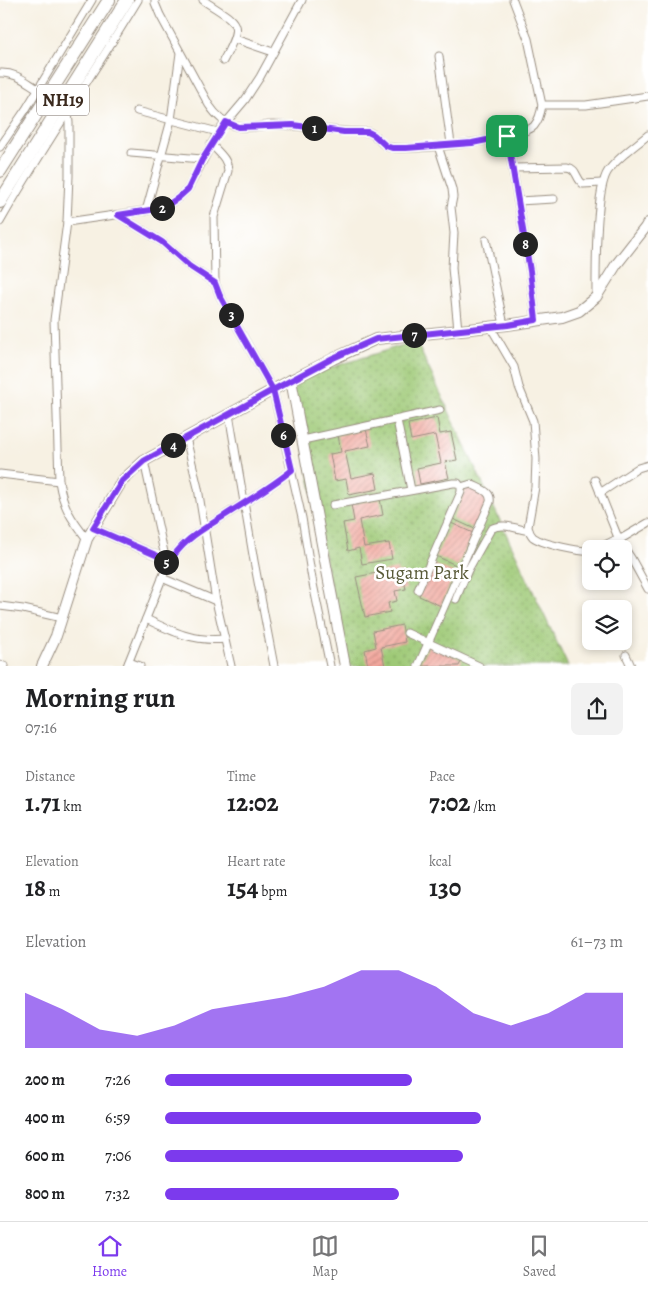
<!DOCTYPE html>
<meta charset="utf-8">
<style>
body{margin:0;font-family:Alegreya,serif;background:#f2f2f2;color:#202124;height:100vh;display:flex;flex-direction:column;font-size:19px;white-space:nowrap}
*{box-sizing:border-box;margin:0}
p{font-size:16px;color:#757577}
.icon{flex:none;width:28px;height:28px;fill:none;stroke:currentColor;stroke-width:2;stroke-linecap:round;stroke-linejoin:round}
.map{position:relative;height:666px;overflow:hidden}
.side{display:flex;flex-direction:column;background:#fff;flex:1}
.side>*{flex:none}
.tools{position:absolute;left:582px;top:540px;display:grid;gap:10px}
.tools a{display:grid;place-items:center;width:50px;height:50px;border-radius:8px;background:#fff;box-shadow:0 2px 8px #0003;font-size:25px}
.pin{position:absolute;display:grid;place-items:center;width:42px;height:42px;color:#fff;margin:-21px;border-radius:10px;box-shadow:0 2px 8px #0006}
.km{position:absolute;width:25px;height:25px;margin:-12px;border-radius:50%;background:#222;color:#fff;font-size:14px;line-height:25px;text-align:center}
.round{display:grid;place-items:center;flex:none;width:52px;height:52px;border-radius:8px;background:#f2f2f2}
.headline{display:flex;align-items:center;justify-content:space-between;height:85px;padding:0 25px}
h1{font-size:28px;font-weight:700;line-height:38px}
.metrics{display:grid;grid-template-columns:repeat(3,1fr);gap:8px;height:85px;padding:5px 25px}
.metrics div{display:grid;align-content:center}
.metrics b{font-size:25px;font-weight:700}
.metrics small{font-size:14px;font-weight:400}
.metrics p{font-size:14px}
.chart{height:140px;padding:10px 25px}
.chart p{display:flex;justify-content:space-between}
.chart svg{width:100%;height:90px;margin-top:5px;fill:#7c3aed;opacity:.7}
ul{padding:0 25px;list-style:none;font-size:16px}
li{display:grid;grid-template-columns:80px 60px 1fr;align-items:center;height:38px}
li i{height:12px;border-radius:6px;background:#7c3aed}
.menu{display:flex;justify-content:space-around;align-items:center;height:70px;border-top:1px solid #e0e0e0;background:#fff;font-size:14px;color:#757577}
.menu a{display:grid;justify-items:center;gap:2px}
.menu .current{color:#7c3aed}
.map>svg:first-child{display:block}
.park{fill:url(#park-dots);stroke:#6c7a4a}
.building{fill:url(#building-hatch)}
.lines{fill:none;stroke-linecap:round;stroke-linejoin:round}
.street-casing{stroke:#998e80;stroke-width:9}
.secondary-casing{stroke:#998e80;stroke-width:12}
.highway-casing{stroke:#998e80;stroke-width:14}
.street{stroke:#fff;stroke-width:7}
.secondary{stroke:#fff;stroke-width:10}
.highway{stroke:#fff;stroke-width:12}
.route-casing{stroke:#fff;stroke-width:10}
.route{stroke:#7c3aed;stroke-width:6}
.labels{text-anchor:middle;stroke-width:5;stroke-linejoin:round;paint-order:stroke}
.shield{fill:#fff;stroke:#766a62;stroke-width:1}
.shield-label{font-size:18px;font-weight:bold;fill:#3b2a1e}
.park-label{font-size:19px;fill:#595a38;stroke:#fff}
</style>
<div class="map">
<svg width="648" height="666" viewBox="0 0 648 666">
<defs>
<pattern id="park-dots" width="8" height="8" patternUnits="userSpaceOnUse" patternTransform="scale(1.25)"><rect width="8" height="8" fill="#9ec976"/><path d="M2 2h.1M6 6h.1" fill="none" stroke="#82a360" stroke-width="1.8" stroke-linecap="round"/></pattern>
<pattern id="building-hatch" width="6" height="6" patternUnits="userSpaceOnUse" patternTransform="scale(1.25)"><rect width="6" height="6" fill="#f3a89e"/><path d="M-1 1l2-2M0 6l6-6M5 7l2-2" fill="none" stroke="#c68980"/></pattern>
</defs>
<rect width="100%" height="100%" fill="#fff"/>
<filter id="ink" filterUnits="userSpaceOnUse"><feTurbulence type="fractalNoise" baseFrequency=".02" numOctaves="2"/><feDisplacementMap in="SourceGraphic" scale="10" xChannelSelector="R" yChannelSelector="G"/><feConvolveMatrix kernelMatrix="1 2 1 2 8 2 1 2 1" color-interpolation-filters="sRGB"/></filter>
<filter id="wash" filterUnits="userSpaceOnUse"><feTurbulence type="fractalNoise" baseFrequency=".0096" numOctaves="4" result="noise"/><feDisplacementMap in="SourceGraphic" scale="20" xChannelSelector="R" yChannelSelector="G"/><feGaussianBlur stdDeviation="1.12" result="paint"/><feColorMatrix in="noise" values="0 0 0 0 0 0 0 0 0 0 0 0 0 0 0 0 0 1.4 0 .05"/><feComposite in="paint" operator="in"/></filter>
<g filter="url(#wash)">
<rect width="100%" height="100%" fill="#f7f1e3"/>
<path class="park" d="M416,341l152,325h-223l-54,-286z"/>
<g id="blocks">
<g class="building">
<path d="M437,418l3,16 11,-2 6,28 -12,2 4,16 -29,6 -3,-16 24,-5 -6,-28 -24,5 -3,-16z"/>
<path d="M366,429l4,17 -25,5 6,27 24,-5 3,16 -29,6 -3,-16 -11,2 -5,-27 11,-2 -3,-17z"/>
<path d="M467,486l22,10 -14,33 -22,-10z"/>
<path d="M380,499l3,16 -24,5 5,27 25,-4 3,16 -30,5 -3,-16 -11,3 -5,-28 11,-2 -3,-17z"/>
<path d="M451,523l22,10 -15,33 -22,-10z"/>
<path d="M433,564l22,9 -14,33 -22,-10z"/>
<path d="M397,569l1,4 4,-1 4,17 -11,2 2,10 -9,2 2,9 -25,5 -9,-40z"/>
<path d="M402,625l3,17 -24,5 4,19h-17l-3,-16 11,-3 -3,-16z"/>
<path d="M429,644l33,16 -3,6h-40z"/>
</g>
</g>
</g>
<g filter="url(#ink)">
<use href="#blocks" fill-opacity="0" stroke="#998e80" stroke-width="1"/>
<g class="lines">
<defs>
<g id="street">
<path d="M155,0v3l5,12 49,90c6,9 15,18 26,21 12,4 26,-1 38,-1 23,0 45,4 68,6 9,1 18,0 27,1 9,2 12,13 21,15 21,5 131,-7 145,-21 5,-6 7,-14 8,-21"/>
<path d="M203,0c35,24 42,20 20,61"/>
<path d="M513,0l15,39 14,66h44l62,-9"/>
<path d="M235,39l38,13"/>
<path d="M439,56l12,88"/>
<path d="M0,73c15,-1 25,8 38,16"/>
<path d="M137,111l81,21"/>
<path d="M68,112l1,11v53l-2,46 -13,98 5,161c4,26 12,38 28,58"/>
<path d="M507,136l23,135 6,50"/>
<path d="M211,144c8,9 17,15 17,27l-14,46 1,66 5,13 53,94 29,128 10,61 18,87"/>
<path d="M438,146l14,43 1,8 -2,10 3,26 -2,35 6,62"/>
<path d="M0,147l26,-38 66,-109"/>
<path d="M131,153l71,6"/>
<path d="M513,168l54,-1c11,2 8,11 16,17l19,-1"/>
<path d="M518,201l36,-2"/>
<path d="M146,211l25,-91 9,-67"/>
<path d="M118,215l44,27 27,24 26,17"/>
<path d="M0,222c43,-76 93,-147 138,-222"/>
<path d="M67,222l96,-14 15,-10 10,-9 30,-57 27,-32 15,-23 42,-77"/>
<path d="M486,240l18,85"/>
<path d="M596,297c0,-27 -1,-107 12,-126 10,-14 27,-25 40,-36"/>
<path d="M490,326l24,41 5,20 14,34 3,38 -1,28 -7,40c1,4 2,7 5,10 9,7 47,15 58,14"/>
<path d="M229,414l25,147 20,105"/>
<path d="M397,420l14,70"/>
<path d="M186,438l12,50 18,113 15,65"/>
<path d="M303,440l137,-30"/>
<path d="M144,461l23,105"/>
<path d="M0,474l59,7"/>
<path d="M595,480l24,60 29,-17"/>
<path d="M600,493l38,-25 10,-3"/>
<path d="M333,505l120,-22h5l3,4v5l-43,98"/>
<path d="M93,528l72,31"/>
<path d="M597,549l18,-9h4l12,18 17,31"/>
<path d="M162,578l54,23"/>
<path d="M456,599l12,-29 23,-41c11,-7 26,0 38,2"/>
<path d="M0,606l23,3 39,9"/>
<path d="M146,619c27,13 48,23 79,20"/>
<path d="M407,633l72,33"/>
<path d="M626,655l5,11"/>
<path d="M129,662l11,4"/>
<path d="M0,665l4,1"/>
<path d="M127,666l40,-100c15,-26 33,-35 57,-50 23,-15 47,-29 68,-46"/>
<path d="M418,666l72,-164c2,-11 -10,-13 -19,-18l-10,3"/>
</g>
<g id="secondary">
<path d="M291,380l54,286"/>
<path d="M42,666l14,-30 31,-97 35,-58 22,-20 147,-81 42,-21 43,-20 131,-14 55,-8 17,-6 17,-14 20,-32 29,-37 3,-5"/>
</g>
<g id="highway">
<path d="M0,171l109,-171"/>
<path d="M0,202l127,-202"/>
</g>
</defs>
<use href="#street" class="street-casing"/>
<use href="#secondary" class="secondary-casing"/>
<use href="#highway" class="highway-casing"/>
<use href="#street" class="street"/>
<use href="#secondary" class="secondary"/>
<use href="#highway" class="highway"/>
</g>
</g>
<g class="lines" filter="url(#ink)">
<defs>
<path id="route" d="M507,136l-35,7 -66,5h-14l-6,-2 -12,-11 -6,-3h-24l-51,-7 -55,2 -12,-5 -24,38 -14,29 -10,9 -15,10 -45,7 44,27 27,24 26,17 5,13 53,94 -129,71 -22,20 -29,47 72,31 2,7c15,-26 33,-35 57,-50 23,-15 47,-29 68,-46l-19,-80 60,-32 43,-19 132,-14 28,-5 -6,-49 -23,-135"/>
</defs>
<use href="#route" class="route-casing"/>
<use href="#route" class="route"/>
</g>
<g class="labels">
<rect class="shield" x="37" y="84.5" width="52" height="31" rx="4"/>
<g class="shield-label">
<text x="63" y="106">NH19</text>
</g>
<g class="park-label">
<text x="422" y="579">Sugam Park</text>
</g>
</g>
</svg>
<div class="tools">
<a><svg class="icon" aria-label="locate" viewBox="0 0 24 24"><circle cx="12" cy="12" r="6"/><path d="M12 2v4M12 18v4M2 12h4M18 12h4"/></svg></a>
<a><svg class="icon" aria-label="layers" viewBox="0 0 24 24"><path d="M12 4l9 5-9 5-9-5zM3 14l9 5 9-5"/></svg></a>
</div>
<div class="pin" style="left:507px;top:136px;background:#1e9e55"><svg class="icon" aria-label="arrive" viewBox="0 0 24 24"><path d="M6 21V4h12l-3 4 3 4H6"/></svg></div>
<b class="km" style="left:314px;top:128px">1</b>
<b class="km" style="left:162px;top:208px">2</b>
<b class="km" style="left:231px;top:315px">3</b>
<b class="km" style="left:173px;top:445px">4</b>
<b class="km" style="left:166px;top:562px">5</b>
<b class="km" style="left:283px;top:435px">6</b>
<b class="km" style="left:414px;top:335px">7</b>
<b class="km" style="left:525px;top:244px">8</b>
</div>
<section class="side">
<div class="headline"><div><h1>Morning run</h1><p>07:16</p></div><a class="round"><svg class="icon" aria-label="share" viewBox="0 0 24 24"><path d="M12 15V3M7 8l5-5 5 5M5 13v7h14v-7"/></svg></a></div>
<div class="metrics">
<div><p>Distance</p><b>1.71<small> km</small></b></div>
<div><p>Time</p><b>12:02</b></div>
<div><p>Pace</p><b>7:02<small> /km</small></b></div>
</div>
<div class="metrics">
<div><p>Elevation</p><b>18<small> m</small></b></div>
<div><p>Heart rate</p><b>154<small> bpm</small></b></div>
<div><p>kcal</p><b>130</b></div>
</div>
<div class="chart"><p><span>Elevation</span>61–73 m</p>
<svg viewBox="0 0 160 44" preserveAspectRatio="none"><path d="M0 44V17L10 25L20 35L30 38L40 33L50 25L60 22L70 19L80 14L90 6L100 6L110 14L120 27L130 33L140 27L150 17L160 17V44z"/></svg>
</div>
<ul>
<li><b>200 m</b>7:26<i style="width:54%"></i></li>
<li><b>400 m</b>6:59<i style="width:69%"></i></li>
<li><b>600 m</b>7:06<i style="width:65%"></i></li>
<li><b>800 m</b>7:32<i style="width:51%"></i></li>
</ul>
</section>
<nav class="menu">
<a class="current"><svg class="icon" aria-label="home" viewBox="0 0 24 24"><path d="M3 11l9-7 9 7M6 9v11h12V9"/></svg>Home</a>
<a><svg class="icon" aria-label="map" viewBox="0 0 24 24"><path d="M3 6l6-2 6 2 6-2v14l-6 2-6-2-6 2zM9 4v14M15 6v14"/></svg>Map</a>
<a><svg class="icon" aria-label="saved" viewBox="0 0 24 24"><path d="M7 4h10v16l-5-4-5 4z"/></svg>Saved</a>
</nav>
